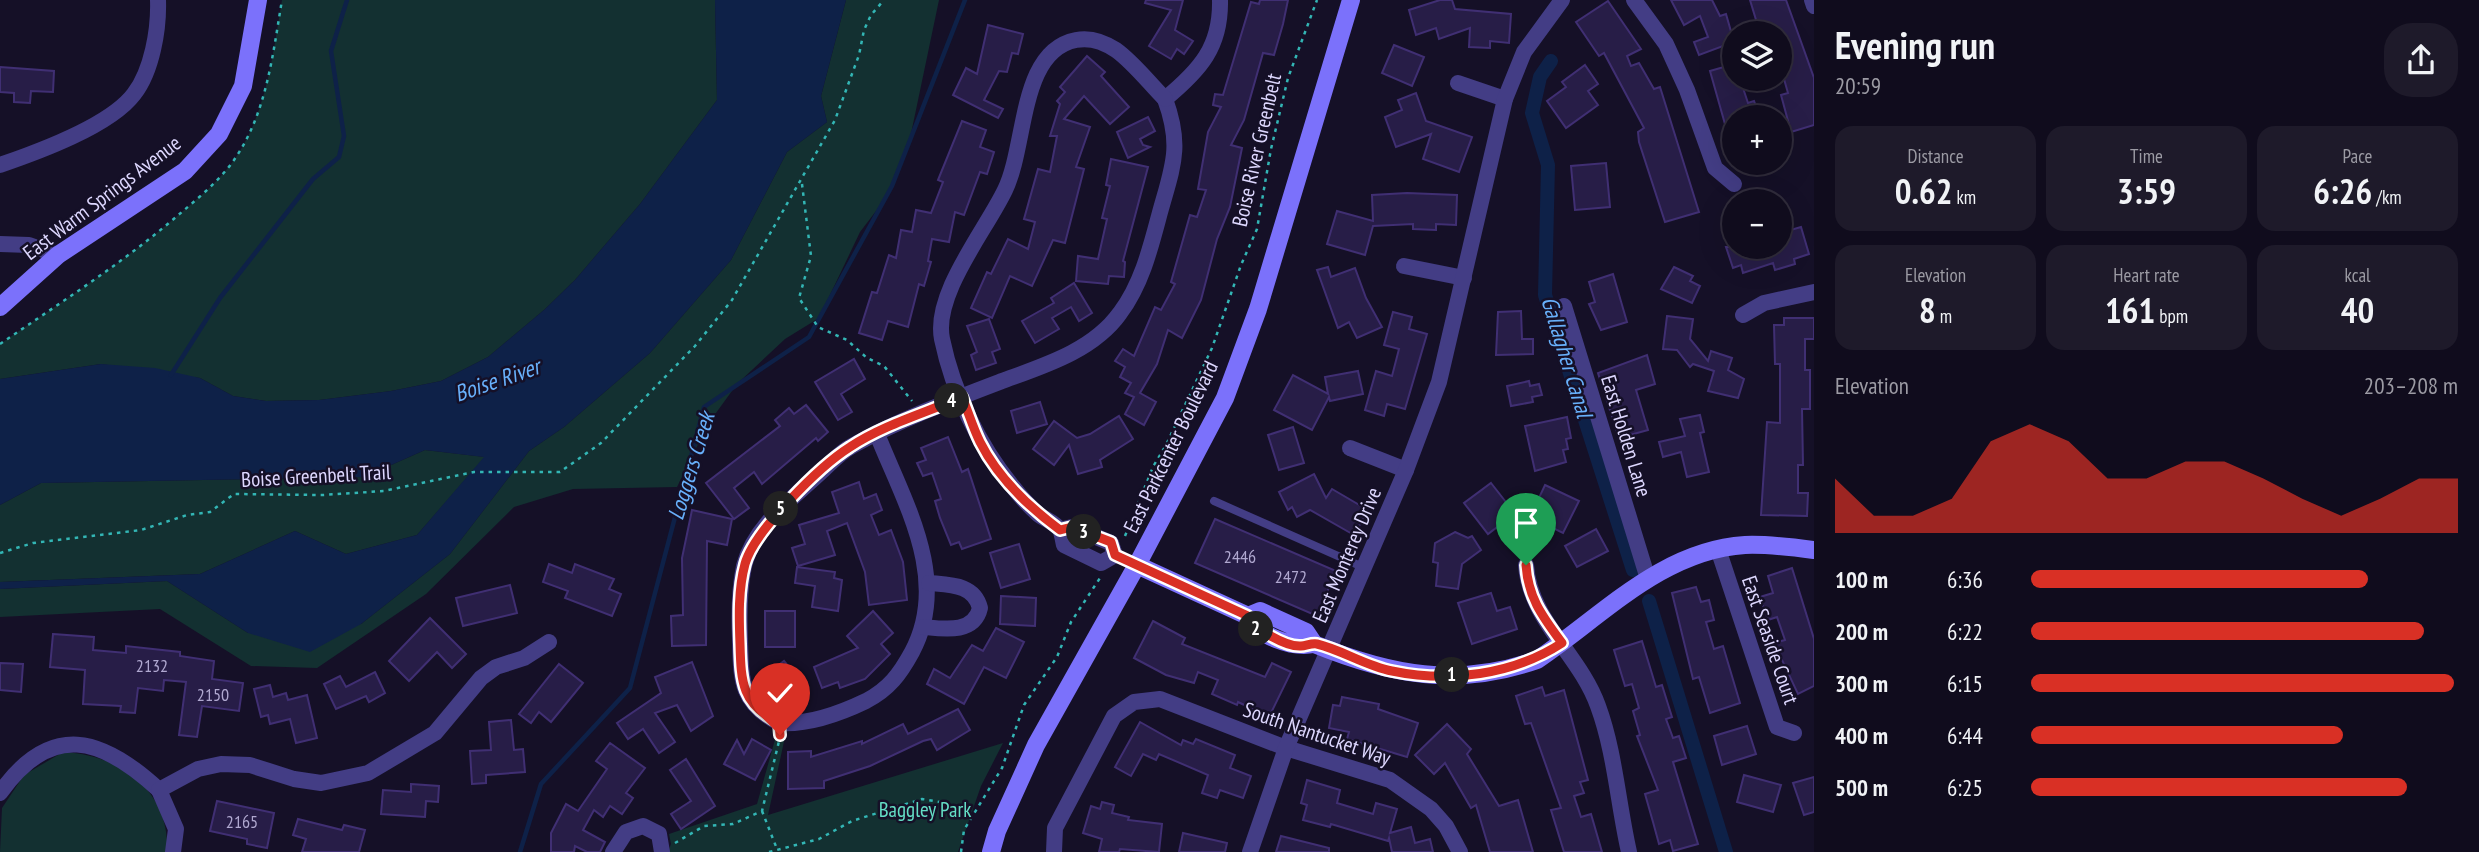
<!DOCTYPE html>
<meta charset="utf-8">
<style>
body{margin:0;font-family:"PT Sans Narrow",sans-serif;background:#1e1a2a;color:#f1f3f6;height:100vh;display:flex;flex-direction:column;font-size:26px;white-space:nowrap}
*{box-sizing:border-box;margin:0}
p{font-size:23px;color:#9c9ba4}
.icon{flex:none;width:38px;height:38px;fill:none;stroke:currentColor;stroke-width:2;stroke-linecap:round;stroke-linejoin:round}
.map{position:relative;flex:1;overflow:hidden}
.panel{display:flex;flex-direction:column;background:#100c1d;width:665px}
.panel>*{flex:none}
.controls{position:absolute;left:1722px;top:21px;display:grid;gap:14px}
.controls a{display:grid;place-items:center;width:70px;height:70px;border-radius:50%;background:#100c1d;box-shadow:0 7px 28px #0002,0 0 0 2px #302c3b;font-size:35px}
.pin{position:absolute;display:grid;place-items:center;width:60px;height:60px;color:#fff;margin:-72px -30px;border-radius:50% 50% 50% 0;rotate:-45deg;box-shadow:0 0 7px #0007}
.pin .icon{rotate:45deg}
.km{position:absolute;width:35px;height:35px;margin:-18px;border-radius:50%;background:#222;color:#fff;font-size:19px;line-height:35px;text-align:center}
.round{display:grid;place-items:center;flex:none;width:74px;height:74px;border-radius:28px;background:#1e1a2a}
.summary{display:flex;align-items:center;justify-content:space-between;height:119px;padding:0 21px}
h1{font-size:38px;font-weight:700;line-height:52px}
.stats{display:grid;grid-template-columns:repeat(3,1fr);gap:10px;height:119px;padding:7px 21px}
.stats div{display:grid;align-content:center;border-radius:18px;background:#1e1a2a;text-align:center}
.stats b{font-size:35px;font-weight:700}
.stats small{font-size:19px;font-weight:400}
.stats p{font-size:19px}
.chart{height:196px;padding:14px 21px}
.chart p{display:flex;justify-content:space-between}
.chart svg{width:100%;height:126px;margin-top:7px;fill:#d93025;opacity:.7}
ul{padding:0 21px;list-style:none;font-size:23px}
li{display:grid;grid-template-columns:112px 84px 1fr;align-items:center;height:52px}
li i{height:18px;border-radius:9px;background:#d93025}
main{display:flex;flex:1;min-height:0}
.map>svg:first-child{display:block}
.green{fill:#133031}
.water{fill:#0e2148}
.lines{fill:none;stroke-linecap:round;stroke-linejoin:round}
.stream{stroke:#0e2148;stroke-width:4.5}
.canal{stroke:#0e2148;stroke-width:14}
.building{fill:#271d47;stroke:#402f73;stroke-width:2}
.path{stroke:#33b6b5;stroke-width:2.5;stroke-dasharray:3.5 5;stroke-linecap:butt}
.lane{stroke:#433d85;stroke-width:8}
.street{stroke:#433d85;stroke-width:16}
.secondary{stroke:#7b71fb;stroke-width:18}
.route-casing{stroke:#fff;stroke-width:14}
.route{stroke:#d93025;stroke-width:9}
.labels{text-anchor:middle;stroke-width:5;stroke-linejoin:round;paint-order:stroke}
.number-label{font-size:18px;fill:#b0a8d0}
.street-label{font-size:21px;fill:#ddd7fe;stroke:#151027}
.park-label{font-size:21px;fill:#64ddc5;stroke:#151027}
.water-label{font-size:23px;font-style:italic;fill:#68b0fb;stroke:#151027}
</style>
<main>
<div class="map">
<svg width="1814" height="852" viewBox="0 0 1814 852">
<rect width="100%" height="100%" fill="#151027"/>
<g class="green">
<path d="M282,0h433l2,100 -77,104 -65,76 -31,30 -56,47 -47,24 -50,10 -72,9 -53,1 -33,-5 -33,-18 -99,-14 -101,15v-35c60,-41 121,-80 176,-127 21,-18 45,-37 60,-60 31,-46 37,-104 46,-157z"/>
<path d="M846,0h93l-31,148 -19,46 -29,38 -41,86 -34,21 -48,45 -29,40 -31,63 -104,2 -59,18 -88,87 -109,74 -66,-2 -91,-57 -160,8v-28l167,-8 81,52 113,-9 89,-70 79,-103 35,-24 86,-74 81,-93 56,-108 40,-30 -6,-26z"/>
<path d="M425,450l60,7 -68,78 -71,19 -51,-23 -95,43 -200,8v-77l41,-22 323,-6z"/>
<path d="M776,736l9,1 -17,78 235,-72 -22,43 -23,66h-290l3,-8 -2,-10 88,-30z"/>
<path d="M63,752c58,3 107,39 104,100h-167l2,-44 22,-33z"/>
</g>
<path class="water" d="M715,0h131l-25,96 6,26 -40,30 -56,108 -81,93 -86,74 -35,24 -79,103 -89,70 -51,28 -62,-19 -81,-52 -167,8v-7l200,-8 95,-43 51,23 71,-19 67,-78 -59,-7 -61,27 -323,6 -41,22v-126l101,-15 54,4 45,10 33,18 33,5 53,-1 72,-9 50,-10 47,-24 56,-47 31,-30 65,-76 77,-104z"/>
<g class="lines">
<g class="stream">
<path d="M171,375l49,-77 93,-119 26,-22 5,-21 -13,-85 16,-51"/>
<path d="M520,852l21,-68 89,-96 74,-281 105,-70 83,-151 73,-186"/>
</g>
<g class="canal">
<path d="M1551,61l-11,16 -8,36 16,52 -3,130 88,275"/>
<path d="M1649,601l77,251"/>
</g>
</g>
<g class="building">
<path d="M1146,0h37l-8,30 18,11 -9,13 -7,-5 -6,10 -22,-13 22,-36 -26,-7z"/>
<path d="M1260,0h28l-5,24 -9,31 -11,-2 -19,67 -13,25 11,3 -12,59 -13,32 -16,61 -19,38 -14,-8 -11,34 -17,29 16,9 -12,23 -19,-11 9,-17 -9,-4 6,-10 -11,-6 5,-10 -10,-6 8,-12 11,7 21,-49 6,3 14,-26 -4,-2 19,-67 7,2 9,-27 -8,-1 10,-57 13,-25 -8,-2 2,-11 8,1 28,-93 8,2z"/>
<path d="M1440,0h12l3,9 56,5 -2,29 -19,-2v7l-21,-1 1,-19 -31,11 -3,-11 -20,7 -7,-25z"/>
<path d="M1671,0h41l8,16 6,-2 8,28 -35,13 -5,-13 14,-5 -8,-21 -16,9z"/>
<path d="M1750,0h36l28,78v47l-23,7 -10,-37 7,-2 -8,-28v-6l5,-1 -5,-25 -3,-3 -17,3z"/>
<path d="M1608,1l33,48 -14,7 4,10 8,-3 15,26 6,-2 39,125 -34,10 -26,-80 -1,-10 6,-4 -40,-75 -5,3 -23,-34z"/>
<path d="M988,25l35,9 -5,20 -6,-1 -5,19 -8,-1 -15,29 19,9 -5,9 -45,-23 13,-27 11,6z"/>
<path d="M1394,45l30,12 -12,29 -30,-13z"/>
<path d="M1087,56l18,16 -4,4 28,31 -19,17 -26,-28 -20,23 26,8 -14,40 8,2 -19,74 -12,-3 -21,46 -22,-10 -18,42 -21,-10 16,-36 4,2 17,-35 20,10 7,-27 -11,-3 14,-50 12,3 7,-36h-7l10,-32 -3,-3 8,-9 -5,-5z"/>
<path d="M1734,64v15h6l8,24 6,-2 6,16h-26l-2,32 -22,-78z"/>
<path d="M1585,65l13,19 -10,7 10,14 -32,23 -19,-27 19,-14 -4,-5z"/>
<path d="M0,67l54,4 -1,21 -22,-1 -1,12 -16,-1v-9l-14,-1z"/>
<path d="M1416,93l10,28 46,16 -13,35 -36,-13 8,-25 -35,13 -11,-30 17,-7 -4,-10z"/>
<path d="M1148,117l7,14 -15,8 3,6 7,2 -22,11 -11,-26z"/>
<path d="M962,121l24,9 -6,17 14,5 -7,22 -7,-2 -16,43 -9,-3 -6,30 -17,-3 -4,22 3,1 -7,24 -5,-2 -11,43 -20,-6 -6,19 -23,-7 13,-41 5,1 12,-38 7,3 5,-28 11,2 4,-22 15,3 12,-31 -5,-2z"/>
<path d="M1111,159l37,8 -25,94 2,1 -1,15 -15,-1 -1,8 -32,-3 2,-25 20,3 9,-40 -5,-1 8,-32 -4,-1z"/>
<path d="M1606,163l4,44 -35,3 -4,-44z"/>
<path d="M1407,193l50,2 -1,30 -20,-1v6l-23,-1v-5l-40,2 -8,29 -38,-11 10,-33 36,10 -1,-26z"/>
<path d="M1801,227l8,27 -15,5 1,5 -20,6 -2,-7 -30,10 -2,-8 -8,3 -7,-21h54v-14z"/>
<path d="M1328,267l3,10 24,-9 11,30 16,29 -25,11 -8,-16 -11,6 -21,-58z"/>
<path d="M1674,267l19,9 -3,5 10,5 -8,17 -31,-14z"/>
<path d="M1613,274l14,48 -26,8 -12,-26 6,-2 -6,-20z"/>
<path d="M1074,283l18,30 -13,8 -8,-14 -19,11 7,11 -24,14 -13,-22 32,-18 -3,-5z"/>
<path d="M1521,311l1,28h11v15l-37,1 2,-43z"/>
<path d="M1393,312l19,5 -3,12 18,5 -22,75 -18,-5 -3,12 -19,-6 11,-39 16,5 7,-27 -15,-4z"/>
<path d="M1667,316l26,3 -3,20 18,22 3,-10 21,7 -4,12 16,9 -6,19 -30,-7 6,-20 -21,-7 -3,3 -13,-17 -14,-1z"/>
<path d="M1784,318h30v21h-9v31h5v39h-8l1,56h-5v28h10l-1,23 -46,-1 6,-93 13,1v-59h-5l-1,-39h10z"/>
<path d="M989,319l11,30 -8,3 4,11 -20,7 -5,-15 6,-3 -10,-26z"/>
<path d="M1647,355l8,29 -19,6 12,40 -29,8 -21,-65z"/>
<path d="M854,359l11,20 -24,15 11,18 -14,8 -23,-38z"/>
<path d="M1358,371l5,23 -33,7 -1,-4 -17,33 -38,-20 19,-35 35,19 -3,-17z"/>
<path d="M1529,381l1,5 9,-2 3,11 -10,2 1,5 -22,4 -4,-20z"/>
<path d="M1040,402l7,22 -30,9 -6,-22z"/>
<path d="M806,405l22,27 -10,9 -2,-3 -54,46 -8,-12 -20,16 15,20 -15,11 -28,-36 74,-57 -5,-6 14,-12 5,6z"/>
<path d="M1700,415l4,17 -4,1 9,39 -22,5 -6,-25 -18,5 -4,-15 26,-6 -5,-17z"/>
<path d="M1119,416l14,23 -33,21 2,7 -24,7 -9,-29 -15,20 -21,-16 21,-28 23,17 13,-4z"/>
<path d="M1567,417l4,21 -5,1 2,10 -5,1 3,12 -31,9 -10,-45z"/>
<path d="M1293,427l11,36 -25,7 -11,-35z"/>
<path d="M948,437l14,35 6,-3 23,70 -29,10 -3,-7 -8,3 -11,-27 -5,-17 6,-2 -9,-26 -9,3 -6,-13 9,-3 -5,-12z"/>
<path d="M1314,474l12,24 6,-9 36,21 -14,25 -44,-25 -13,7 -5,-10 -4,3 -9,-18z"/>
<path d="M859,482l5,17 12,-5 6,16 -11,5 8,20 12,-5 12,32 4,38 -38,5 -4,-33 -18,-49 -20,8 8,24 -37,11 -6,-18 13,-4 -6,-19 40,-12 -7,-21z"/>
<path d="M1491,483l18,23 -10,8 6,7 -17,13 -24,-31z"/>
<path d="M1545,485l34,16 -16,32 -33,-16z"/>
<path d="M692,510l40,9 -5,26 -20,-4 -1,104 -34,1 -1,-30 12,-1 -1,-57z"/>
<path d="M1215,519l121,52 -19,45 -122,-53z"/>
<path d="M1596,529l12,22 -31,16 -12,-21z"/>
<path d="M1455,532l13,6 4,-2 9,14 -19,14 -4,25 -22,-3 2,-23 -5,-1 2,-19z"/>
<path d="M1019,544l11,35 -29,9 -11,-35z"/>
<path d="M549,564l23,9 3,-9 39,15 -5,10 12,5 -9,22 -47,-18 3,-7 -25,-9z"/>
<path d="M797,567l38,5 -1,6 8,2 -4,31 -26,-4 3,-21 -20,-3z"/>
<path d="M1792,568l22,71v47l-16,8 -24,-51 11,-3 -8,-23 -9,3 -8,-23 13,-4 -5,-17z"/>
<path d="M510,585l7,28 -54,13 -7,-28z"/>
<path d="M1696,587l5,15 8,-2 5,20 -8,2 8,27 9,-3 17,57 -30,10 -11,-36 -6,2 -21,-86z"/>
<path d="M1491,593l6,18 13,-4 7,22 -45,15 -14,-41z"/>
<path d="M1001,596l35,2 -1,28 -35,-2z"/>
<rect x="765" y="611" width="30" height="36"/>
<path d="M873,611l20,22 -12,11 9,10 -25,25 -25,9 -2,-6 -16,6 -8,-21 44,-19 -11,-12z"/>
<path d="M430,618l36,36 -14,14 -15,-16 -28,29 -20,-20z"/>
<path d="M1153,621l32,17 -3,6 83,33 7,-14 19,9 -22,45 -31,-15 -1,3 -25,-11 6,-14 -20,-8 -4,11 -28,-8 -32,-17z"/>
<path d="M996,628l28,14 -18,36 -22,-11 -20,37 -37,-20 7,-15 16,9 22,-33 11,6z"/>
<path d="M53,634l41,3 -1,13 33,3v-7l54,6v4l34,5 -2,18 31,4 -4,28 -37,-5 -5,31 -18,-2 7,-53 -22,-2 -1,11 -25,-3 -3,25 -15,-1 1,-6 -38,-2 2,-34 -35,-3z"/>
<path d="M1642,641l14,46 6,-2 10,32 -6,2 7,19 6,-2 7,22 -13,4 25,82 -25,7 -3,-11 -11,4 -6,-22 -8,-28 13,-4 -21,-54 3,-1 -7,-24 6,-3 -7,-24 -7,2 -11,-36z"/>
<path d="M784,661l23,28 -19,15 -22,-29z"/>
<path d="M692,662l21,54 -22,15 -14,-26 -22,8 20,29 -16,11 -16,-24 -15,10 -11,-16 44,-30 -6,-16z"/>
<path d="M0,663l23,1 -2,28 -21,-2z"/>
<path d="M559,664l24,19 -32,39 -12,-10 -8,11 -12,-9z"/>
<path d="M375,672l10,21 -16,9 -3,-6 -30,13 -12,-25 16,-8 6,11z"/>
<path d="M270,685l3,12 13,-4 2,7 19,-5 10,43 -21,5 -6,-24 -20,5 -2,-9 -7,2 -7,-28z"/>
<path d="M1542,687l3,9 19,-6 24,90 -8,2 4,11 -10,3 7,21 10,-3 11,38h-38l-13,-42 10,-2 -30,-85 -6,1 -9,-28z"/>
<path d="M1342,697l37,7 -1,5 40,14 -11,34 -60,-18 2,-7 -20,-4 4,-23 7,1z"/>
<path d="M958,709l12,21 -33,20 -6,-11 -8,2 -53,25 -46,15v7l-36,1v-37l23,-1v6l51,-16v3l41,-20 5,10z"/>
<path d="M511,720l3,30 9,-1 2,23 -39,3v8l-14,1 -2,-33 21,-1 -2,-28z"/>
<path d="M1140,722l41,23 2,-5 10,4 3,-5 39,16 -5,13 21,8 -8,22 -23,-8 -3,8 -15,-5 6,-18 -49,-21 -3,6 -13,-6 -12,22 -16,-9z"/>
<path d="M1447,724l24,25 -4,5 32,52 19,-6 15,52h-43l-14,-47 -5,3 -26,-45 -11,11 -19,-19z"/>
<path d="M1747,726l9,28 -34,11 -8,-29z"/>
<path d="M752,739l19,11 -16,30 -31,-16 13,-24 7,14z"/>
<path d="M610,743l35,25 -19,25 7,5 -11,16 -12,-8 -7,11 -9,-7 -11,20 22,12 -5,10h-13l-12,-6 -1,6h-23v-19l15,-29 12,7 29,-42 -11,-8z"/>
<path d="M686,759l29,47 -34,23 -10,-15 20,-13 -21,-31z"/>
<path d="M1744,775l37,10 -8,27 -36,-10z"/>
<path d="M1814,777v35l-10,3 -11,-32z"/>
<path d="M1307,780l33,10 -3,13 36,11 3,-11 21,6 -7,24 21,-6 4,16 15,-4 3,13h-41l-3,-14 -1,3 -57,-17 -1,3 -27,-7 4,-15 -6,-2z"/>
<path d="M411,784l28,2 -1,16 -12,-1 -1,16 -44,-3 2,-24 28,2z"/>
<path d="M217,801l57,12 -7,35 -20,-4v-5l-37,-8z"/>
<path d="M1102,802l12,3 -2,8 17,4 -1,3 34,4 -3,28 -39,-3 -1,3h-20l3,-13 -19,-6 8,-27 9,3z"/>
<path d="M298,819l44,11 2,-5 21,5 -6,22h-57l4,-13 -13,-4z"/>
<path d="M1183,833l44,10 -2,9h-46z"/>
<path d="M1281,836l48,12v4h-53z"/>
</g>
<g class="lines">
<g class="path">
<path d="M802,184l9,72 -12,42 19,29 29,13 20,18 17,8 28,35"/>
<path d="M0,344c60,-41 121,-80 176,-127 21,-18 45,-37 60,-60 31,-46 37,-104 46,-157"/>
<path d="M1125,536l28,-69 13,-22 46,-97 29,-83 16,-36 14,-80 17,-71 29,-78"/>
<path d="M0,553l33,-10 108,-13 46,-15 23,-3 24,-18 89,1 61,-4 90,-19h86l41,-29 94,-97 37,-46 103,-180 24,-65 5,-25 7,-15 13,-15"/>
<path d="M762,811l15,38"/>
<path d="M675,843l29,-17 29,-2 29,-13 18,-74"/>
<path d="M769,852l50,-13 33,-18 70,-22 30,5 19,12"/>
<path d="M961,852l3,-22 38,-62 22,-63 33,-48 14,-35 29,-44"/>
</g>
<path class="lane" d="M1214,501l151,67"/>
<g class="street">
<path d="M1634,0l32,44 21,46 28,78 19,16"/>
<path d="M1812,0l2,6"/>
<path d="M1458,83l47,16"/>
<path d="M0,165c38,-13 110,-39 134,-71 18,-23 25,-65 24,-94"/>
<path d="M0,244l29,1 29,10"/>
<path d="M1404,266l60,12"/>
<path d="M1564,306l84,273"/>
<path d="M1743,315l21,-12 50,-11"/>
<path d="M877,434c27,68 74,145 35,218 -12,22 -23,37 -46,49 -25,12 -59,24 -87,22 -39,-21 -38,-43 -39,-84 -1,-24 -1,-49 4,-73 10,-40 48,-67 76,-93 10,-9 20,-21 32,-27 47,-26 100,-46 150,-65 41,-15 91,-30 118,-68 21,-28 30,-63 39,-97 13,-48 24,-68 6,-117 35,-29 56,-52 55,-99"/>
<path d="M1350,448l56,22"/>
<path d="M1060,530l12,-3 39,16 4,12 -14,8 -37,-18c-1,-4 -2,-12 -4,-15 -4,-7 -16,-11 -22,-16 -9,-8 -18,-18 -25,-27 -34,-41 -60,-95 -71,-148 -9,-45 44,-109 63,-149 22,-45 14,-139 71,-150 15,-3 28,2 40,10 18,13 33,33 49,49"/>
<path d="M1718,549l59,178 17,6"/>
<path d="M1526,565c4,56 54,90 72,141 17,46 20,98 31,146"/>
<path d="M924,627c20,2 50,7 56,-19 -6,-24 -30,-23 -51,-25"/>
<path d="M0,793c51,-72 102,-56 159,-3"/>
<path d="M173,852l3,-23 -17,-39 39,-21 23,-5 29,1 44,14 27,4 47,-10 67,-40 46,-55 15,-11 28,-9 25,-16"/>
<path d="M613,852l13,-20 17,-6 16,8 3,18"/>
<path d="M1054,852l1,-24 59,-112 20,-14 26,-3 126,49 104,32 41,29 15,17 14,26"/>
<path d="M1250,852l36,-104 120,-278 33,-88 66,-283 19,-47 38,-52"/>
</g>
<g class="secondary">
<path d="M0,307l58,-52 127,-84 34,-37 24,-48 15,-86"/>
<path d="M1137,565l111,51c11,21 44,32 66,28l-8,-12 -46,-21 -12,5"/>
<path d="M1314,644c76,31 143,44 223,16 64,-43 125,-110 208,-115 23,-1 46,2 69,5"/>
<path d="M991,852l6,-21 39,-86 101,-180 88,-167 33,-89 93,-309"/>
</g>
</g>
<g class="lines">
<defs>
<path id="route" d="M780,735l-1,-12c-37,-19 -38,-40 -39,-79 -1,-26 -2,-54 5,-80 9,-33 75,-98 105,-117 33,-22 75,-34 112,-50 6,14 11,31 18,45 17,34 49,65 80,88l12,-3 39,15 4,13 133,61c6,13 38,31 53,30 5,0 10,-3 16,-2 25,6 49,22 75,27 57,12 121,4 170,-28 -19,-26 -34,-45 -36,-78"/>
</defs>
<use href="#route" class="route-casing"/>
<use href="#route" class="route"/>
</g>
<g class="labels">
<g class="number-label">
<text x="1240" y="563">2446</text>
<text x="1291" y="583">2472</text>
<text x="152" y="672">2132</text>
<text x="213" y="701">2150</text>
<text x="242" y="828">2165</text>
</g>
<g class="street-label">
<text transform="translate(1257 150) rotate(-77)" y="7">Boise River Greenbelt</text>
<text transform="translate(102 198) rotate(-37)" y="7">East Warm Springs Avenue</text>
<text transform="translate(1626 436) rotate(73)" y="7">East Holden Lane</text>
<text transform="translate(1171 447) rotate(-64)" y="7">East Parkcenter Boulevard</text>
<text transform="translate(316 476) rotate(-3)" y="7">Boise Greenbelt Trail</text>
<text transform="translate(1347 555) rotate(-67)" y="7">East Monterey Drive</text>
<text transform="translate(1770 640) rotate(71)" y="7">East Seaside Court</text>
<text transform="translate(1317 734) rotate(19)" y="7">South Nantucket Way</text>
</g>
<g class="park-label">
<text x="925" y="817">Baggley Park</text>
</g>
<g class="water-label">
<text transform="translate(1567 357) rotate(73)" y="8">Gallagher Canal</text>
<text transform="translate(497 380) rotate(-19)" y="8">Boise River</text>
<text transform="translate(691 466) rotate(-73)" y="8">Loggers Creek</text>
</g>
</g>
</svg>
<div class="controls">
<a><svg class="icon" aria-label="layers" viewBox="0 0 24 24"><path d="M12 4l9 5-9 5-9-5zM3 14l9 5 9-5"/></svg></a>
<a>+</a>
<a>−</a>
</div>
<div class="pin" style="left:1526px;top:565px;background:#1e9e55"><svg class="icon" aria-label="arrive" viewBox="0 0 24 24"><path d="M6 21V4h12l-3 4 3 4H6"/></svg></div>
<div class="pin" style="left:780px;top:735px;background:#d93025"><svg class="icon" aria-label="check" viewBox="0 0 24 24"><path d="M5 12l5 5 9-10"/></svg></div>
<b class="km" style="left:1452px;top:675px">1</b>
<b class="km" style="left:1256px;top:629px">2</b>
<b class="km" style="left:1084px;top:532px">3</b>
<b class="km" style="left:952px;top:401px">4</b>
<b class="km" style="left:781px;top:509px">5</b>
</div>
<section class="panel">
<div class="summary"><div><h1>Evening run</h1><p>20:59</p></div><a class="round"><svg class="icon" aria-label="share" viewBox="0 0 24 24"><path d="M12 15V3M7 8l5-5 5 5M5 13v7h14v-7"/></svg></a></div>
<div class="stats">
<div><p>Distance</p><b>0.62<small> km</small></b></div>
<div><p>Time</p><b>3:59</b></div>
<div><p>Pace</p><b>6:26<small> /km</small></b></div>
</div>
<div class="stats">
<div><p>Elevation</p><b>8<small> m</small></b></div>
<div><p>Heart rate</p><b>161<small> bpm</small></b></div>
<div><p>kcal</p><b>40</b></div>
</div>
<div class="chart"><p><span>Elevation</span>203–208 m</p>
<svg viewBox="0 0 160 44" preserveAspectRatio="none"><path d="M0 44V25L10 38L20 38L30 32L40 12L50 6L60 12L70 25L80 25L90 19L100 19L110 25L120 32L130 38L140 32L150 25L160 25V44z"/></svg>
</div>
<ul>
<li><b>100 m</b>6:36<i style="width:79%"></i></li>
<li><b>200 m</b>6:22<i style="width:92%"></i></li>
<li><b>300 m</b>6:15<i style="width:99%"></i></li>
<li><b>400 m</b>6:44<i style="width:73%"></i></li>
<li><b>500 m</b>6:25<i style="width:88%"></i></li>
</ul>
</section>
</main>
